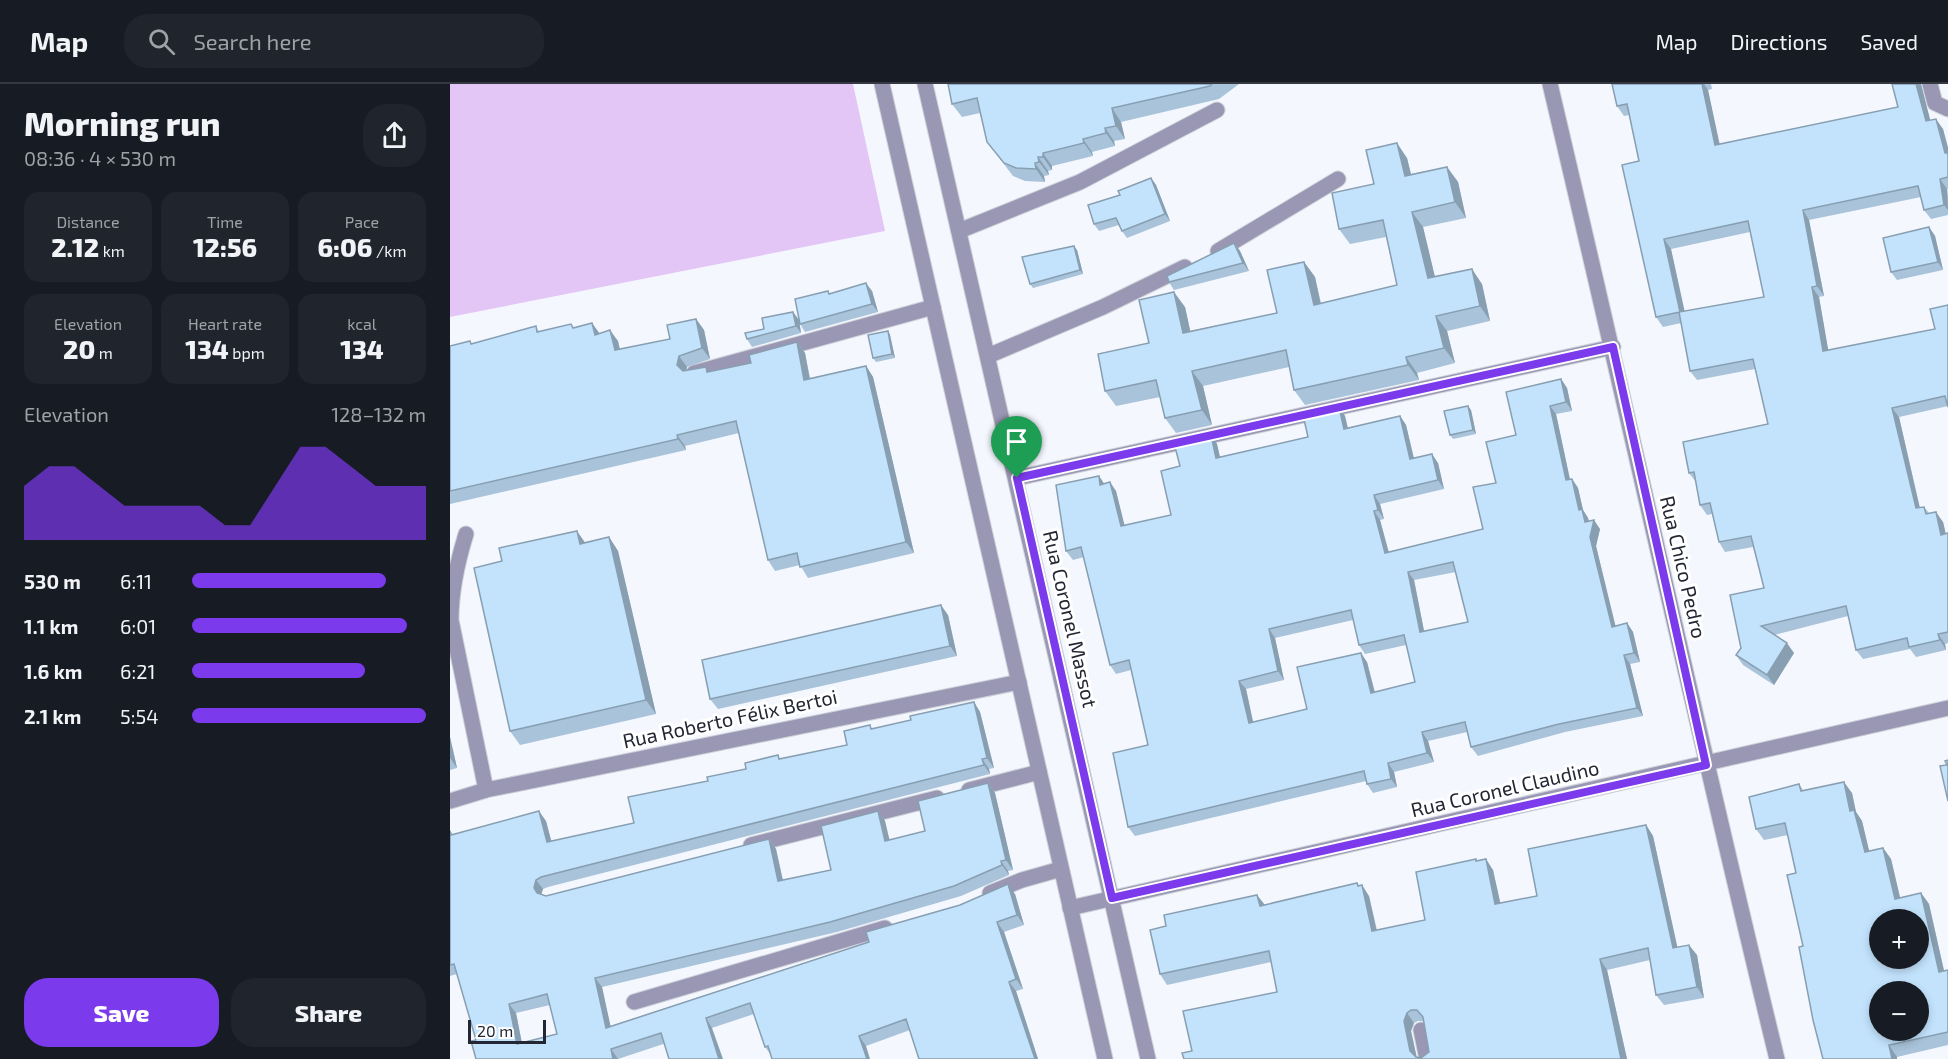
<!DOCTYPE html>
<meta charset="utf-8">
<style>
body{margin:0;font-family:"Exo 2",sans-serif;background:#20242c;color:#f1f3f6;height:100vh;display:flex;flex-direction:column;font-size:22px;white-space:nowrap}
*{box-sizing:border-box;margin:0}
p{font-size:20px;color:#9ea1a6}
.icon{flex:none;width:33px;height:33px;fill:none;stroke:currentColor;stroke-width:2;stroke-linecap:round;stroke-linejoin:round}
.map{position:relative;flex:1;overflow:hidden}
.details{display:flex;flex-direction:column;background:#171b24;width:450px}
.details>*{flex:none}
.controls{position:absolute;left:1419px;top:825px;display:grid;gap:12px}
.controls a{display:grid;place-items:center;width:60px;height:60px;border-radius:50%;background:#171b24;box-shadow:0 3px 9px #0003;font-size:30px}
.scale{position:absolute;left:18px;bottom:15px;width:78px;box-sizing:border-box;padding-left:6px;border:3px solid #222733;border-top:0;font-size:16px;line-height:21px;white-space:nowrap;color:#222733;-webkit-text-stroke:4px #fff;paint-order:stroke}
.pin{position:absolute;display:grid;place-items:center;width:51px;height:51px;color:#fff;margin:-62px -26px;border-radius:50% 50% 50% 0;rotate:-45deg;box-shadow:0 0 6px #0007}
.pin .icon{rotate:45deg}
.round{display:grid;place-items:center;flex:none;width:63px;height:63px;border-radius:24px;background:#20242c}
.overview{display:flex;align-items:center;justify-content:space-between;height:102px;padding:0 24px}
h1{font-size:33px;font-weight:800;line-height:45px}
.metrics{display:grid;grid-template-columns:repeat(3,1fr);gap:9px;height:102px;padding:6px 24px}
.metrics div{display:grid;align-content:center;border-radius:15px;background:#20242c;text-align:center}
.metrics b{font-size:26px;font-weight:800}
.metrics small{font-size:16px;font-weight:400}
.metrics p{font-size:16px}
.chart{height:168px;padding:12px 24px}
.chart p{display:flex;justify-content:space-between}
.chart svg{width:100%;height:108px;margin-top:6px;fill:#7c3aed;opacity:.7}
.primary-button{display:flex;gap:12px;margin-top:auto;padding:12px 24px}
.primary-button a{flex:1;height:69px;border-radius:24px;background:#7c3aed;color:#fff;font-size:24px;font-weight:800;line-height:69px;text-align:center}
.primary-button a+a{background:#20242c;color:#f1f3f6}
ul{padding:0 24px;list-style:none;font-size:20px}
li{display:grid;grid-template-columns:96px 72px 1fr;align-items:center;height:45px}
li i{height:15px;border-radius:8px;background:#7c3aed}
header{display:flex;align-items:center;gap:36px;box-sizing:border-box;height:84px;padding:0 30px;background:#171b24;border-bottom:2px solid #363941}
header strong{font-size:28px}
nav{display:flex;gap:33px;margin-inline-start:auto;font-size:21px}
.search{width:420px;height:54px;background:#20242c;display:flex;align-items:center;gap:15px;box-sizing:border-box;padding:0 21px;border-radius:24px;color:#9ea1a6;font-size:22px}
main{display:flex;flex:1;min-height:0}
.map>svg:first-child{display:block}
.green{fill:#e3c6f6}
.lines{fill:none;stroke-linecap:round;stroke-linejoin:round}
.minor-casing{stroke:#ced2d9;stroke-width:17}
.minor{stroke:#9997b3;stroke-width:15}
.wall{fill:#a8c3da;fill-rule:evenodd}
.shaded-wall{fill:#889fb1}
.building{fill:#c3e3fd;stroke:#889fb1;stroke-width:1.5;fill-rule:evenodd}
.route-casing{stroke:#fff;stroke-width:12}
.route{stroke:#7c3aed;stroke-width:8}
.labels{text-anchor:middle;stroke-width:6;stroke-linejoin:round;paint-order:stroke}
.street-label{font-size:20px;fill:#222733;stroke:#fff}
</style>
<header>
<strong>Map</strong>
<div class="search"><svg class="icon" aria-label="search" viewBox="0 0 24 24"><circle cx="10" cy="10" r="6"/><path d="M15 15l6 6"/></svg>Search here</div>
<nav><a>Map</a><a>Directions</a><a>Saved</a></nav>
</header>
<main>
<section class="details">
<div class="overview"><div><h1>Morning run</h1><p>08:36 · 4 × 530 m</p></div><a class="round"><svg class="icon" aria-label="share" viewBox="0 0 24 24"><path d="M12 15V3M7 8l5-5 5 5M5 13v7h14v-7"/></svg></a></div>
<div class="metrics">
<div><p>Distance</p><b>2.12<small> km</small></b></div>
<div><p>Time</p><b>12:56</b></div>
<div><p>Pace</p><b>6:06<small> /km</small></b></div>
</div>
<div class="metrics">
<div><p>Elevation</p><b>20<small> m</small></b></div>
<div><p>Heart rate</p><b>134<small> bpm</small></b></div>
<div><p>kcal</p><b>134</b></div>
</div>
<div class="chart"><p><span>Elevation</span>128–132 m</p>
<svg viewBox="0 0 160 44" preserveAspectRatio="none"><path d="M0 44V22L10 14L20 14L30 22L40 30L50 30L60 30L70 30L80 38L90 38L100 22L110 6L120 6L130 14L140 22L150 22L160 22V44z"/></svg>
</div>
<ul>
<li><b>530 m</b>6:11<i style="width:83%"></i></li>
<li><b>1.1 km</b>6:01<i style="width:92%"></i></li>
<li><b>1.6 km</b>6:21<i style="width:74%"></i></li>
<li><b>2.1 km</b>5:54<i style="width:100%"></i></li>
</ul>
<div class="primary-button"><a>Save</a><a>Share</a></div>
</section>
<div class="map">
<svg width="1498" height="975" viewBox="0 0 1498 975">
<rect width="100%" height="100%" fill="#f4f7fe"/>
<path class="green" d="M0,0h403l32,147 -435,86z"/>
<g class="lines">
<defs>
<g id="minor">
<path d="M432,0l223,975"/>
<path d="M475,0l223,975"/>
<path d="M1100,0c77,325 148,651 227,975"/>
<path d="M1480,0l5,19 13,6"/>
<path d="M509,147l121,-49 137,-72"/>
<path d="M768,167l120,-72"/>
<path d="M538,272l115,-49 82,-40"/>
<path d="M244,289l239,-66"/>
<path d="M567,394l596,-131"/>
<path d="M16,450c-9,29 -15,56 -15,86l35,170"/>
<path d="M519,706l70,-18"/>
<path d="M0,717l36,-11 533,-108"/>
<path d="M301,761l186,-47"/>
<path d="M540,809l32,-13 39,-11"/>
<path d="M620,824l878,-200"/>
<path d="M184,918l251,-74"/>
<path d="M971,946l6,29"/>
</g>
</defs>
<use href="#minor" class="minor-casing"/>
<use href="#minor" class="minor"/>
</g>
<g class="wall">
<path d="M498,0h291l-20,15 -98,23 4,17 -11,2 1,5 -23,6 1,4 -41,10v4l-4,1 1,4 -5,1 1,6 -20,-1 -12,-5 -26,-34 -7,-29 -18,4 -10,-13z"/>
<path d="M1162,0h99l1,5 -4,1 11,54 179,-37 -6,-23h29l9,36 13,9 5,19v41h-1l1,7v19l-17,4 -7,-9 -3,-13 -112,23 15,76 -5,1 9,53 107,-21 13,-24v101l-49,11 21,91 4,-1 5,6 14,9 3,12 2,-1v110l-3,1 1,6 -30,7 -6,-8 -47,10 -7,-9 -8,-34 -74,19 20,18 -20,32 -31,-20 -7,-10 5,-7 23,-60 -11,-41 -28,5 -6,-10 -7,-28 -5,1 -7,-10 -4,-23 -7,-9 79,-49 -13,-55 -58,11 -7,-9 -9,-48 -18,4 -7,-10 -17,-156 -10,-46 -5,1 -7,-10zM1300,148l14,65 -80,14 -13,-62z"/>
<path d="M957,74l4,16 36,-7 11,15 8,36 -43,9 12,50 47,7 8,37 -43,10 8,32 -38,10 2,7 -114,25 -11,-15 -5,-23 -86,19 9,39 -36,8 -11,-15 -5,-21 -44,9 -11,-15 44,-48 36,-36 5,24 87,-18 27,-51 11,15 6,26 76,-18 -11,-48 -36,7 -11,-15 35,-45z"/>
<path d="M701,94l5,7 14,36 -43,17 -5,-7 -3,-6 -20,6 -5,-7 26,-29z"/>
<path d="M1479,143l6,9 8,34 -46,10 -6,-8z"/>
<path d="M784,159l6,8 9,20 -75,19 -5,-8z"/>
<path d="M627,166l6,24 -50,14 -3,-4z"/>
<path d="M422,207l6,21 -73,20 -5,-8 30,-30z"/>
<path d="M343,228l6,8 2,13 -49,14 -5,-8z"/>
<path d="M246,235l8,11 6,29 -23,8 -1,4 24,1 41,-9 46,-21 8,11 5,25 56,-12 7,11 41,176 -106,25 -8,-13 -25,6 -7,-11 -29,-127 -54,13 1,4 -236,54v-158l22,-2 64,-18 3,6 32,-8 3,4 18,-5 7,11 19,7 2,8 50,-10z"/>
<path d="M438,247l2,4 5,23 -19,4 -3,-4z"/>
<path d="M1111,295l6,9 5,23 -16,3 14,66 2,-1 6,9 5,22 5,8 1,3 11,8 -4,17 19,80 12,-3 6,9 7,30 -10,2 13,52 -78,16 -87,24 -7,-9 -4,-15 -39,9 6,21 -40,10 3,15 -24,6 -6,-9 -1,-3 -231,55 -7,-9 20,-82 -17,-75 -15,4 -6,-9 -26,-108 -11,3 -7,-9 33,-75 5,8 12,7 8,34 47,-10 9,-49 31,-31 6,9 3,13 88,-20 31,-30 6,9 3,12 52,-12 6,9 8,33 24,5 6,26 -64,15 4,15 -4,1 9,32 94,-23 13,-46 20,-48zM1006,488l12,50 -44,9 -10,-51zM903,536l6,25 6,9 41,-9 9,37 -40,10 -8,-30 -60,47 -54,13 -7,-33 38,-9 -9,-42z"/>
<path d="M1021,326l5,24 -23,5 -3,-4z"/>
<path d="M159,453l9,14 38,163 -136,31 -10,-14 75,-189z"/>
<path d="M498,531l9,41 -239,53 -8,-10z"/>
<path d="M524,618l6,10 14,56 -5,1 1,5 -442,113 -5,2 -2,6 5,1 223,-57 7,10 7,31 48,-10 47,-59 7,10 4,19 36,-9 63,-48 7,10 18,77 -5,1 1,4 -48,21 -124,36 -235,55 8,39 405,-132 9,31 -20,7 19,57 -7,2 22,68h-119l-9,-29 -44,16 -95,9 -6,-8 -11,-33 -136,45 -142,-19 -19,-66 -7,2v-146l3,5 93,-14 5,20 83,-18 74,-42 38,-12 32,-14 2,4 67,-14 26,-16 38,-9zM100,921l7,29 -35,9 -6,-30z"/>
<path d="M0,653l7,31 -7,2z"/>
<path d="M1349,700l4,6 49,3 4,19 6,9 7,30 14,-3 8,11 9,39 21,-5 8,11 15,67 4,-1v75l-51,12v2h-74l-20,-113 -7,-73 -8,-38 -24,5 -8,-11z"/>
<path d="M1196,741l7,11 24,111 20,8 7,43 -40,7 -8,-10 -6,-35 -43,10 20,89h-443l8,-8 85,-59 -6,-30 -104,23 -7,-11 104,-69 105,-9 8,34 48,-10 52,-59 16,9 7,33 37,-7zM968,937h6l5,31 -8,6h-4l-6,-27 3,-8z"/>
</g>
<g class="shaded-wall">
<path d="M1252,0h2l4,6 14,65 -7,-10z"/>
<path d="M1466,0h5l12,47 -7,-10z"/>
<path d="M662,24l9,14 4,17 -9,-13z"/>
<path d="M1486,35l7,10 5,19v10l-3,-5z"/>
<path d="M655,44l9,13 1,5 -9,-13z"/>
<path d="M633,55l9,13 1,4 -9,-13z"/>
<path d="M947,59l10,15 8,33 -10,-15z"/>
<path d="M593,69l9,13v4l-9,-13z"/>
<path d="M588,73l10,14 1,4 -10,-13z"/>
<path d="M585,79l9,13 1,6 -9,-13z"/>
<path d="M997,83l11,15 8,36 -11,-16z"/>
<path d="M701,94l5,7 14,36 -5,-7z"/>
<path d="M1490,95l7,10 1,21 -4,-5z"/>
<path d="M1353,126l6,10 15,76 -7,-10z"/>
<path d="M962,128l11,15 16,67 -11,-16z"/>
<path d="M1479,143l6,9 8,34 -5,-8z"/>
<path d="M1214,155l7,10 16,73 -7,-10z"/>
<path d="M784,159l6,8 9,20 -6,-8z"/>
<path d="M624,162l3,4 6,24 -3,-4z"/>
<path d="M854,178l11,15 9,43 -10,-15z"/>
<path d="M1022,185l10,15 8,37 -10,-15z"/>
<path d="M416,199l6,8 6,21 -6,-8z"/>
<path d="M1362,203l7,10 11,63 -7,-9z"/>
<path d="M724,208l11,15 9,41 -11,-15z"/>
<path d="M343,228l6,8 2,13 -5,-7z"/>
<path d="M986,232l11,15 8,32 -11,-15z"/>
<path d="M246,235l8,11 6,29 -8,-11z"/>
<path d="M142,239l8,11 -5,1z"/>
<path d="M160,246l8,11 4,20 -7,-11z"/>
<path d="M438,247l2,4 5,23 -3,-4z"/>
<path d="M347,258l8,11 7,38 -8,-11z"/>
<path d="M229,272l8,11 -2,9 -8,-11z"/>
<path d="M956,273l11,16 2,7 -11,-15z"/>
<path d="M416,282l7,11 41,176 -8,-11z"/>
<path d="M742,287l11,15 9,39 -10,-15z"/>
<path d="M1111,295l6,9 5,23 -6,-9z"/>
<path d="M1018,322l3,4 5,24 -3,-4z"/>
<path d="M1100,322l6,8 16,75 -6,-9z"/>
<path d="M889,323l6,9 5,22 -6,-9z"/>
<path d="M1442,324l7,9 23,101 -6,-10z"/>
<path d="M950,332l6,9 10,43 -6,-9z"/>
<path d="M227,351l8,11 1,4 -8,-11z"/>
<path d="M761,351l6,9 5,23 -6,-9z"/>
<path d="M982,370l6,9 6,26 -6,-9z"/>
<path d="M649,392l6,9h-5z"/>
<path d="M1122,395l6,9 5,22 5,8 3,13 -6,-9 -6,-12z"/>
<path d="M660,398l6,9 11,44 -6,-9z"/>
<path d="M924,411l6,9 4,15 -6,-9z"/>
<path d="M924,427l6,9 11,42 -6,-9z"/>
<path d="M1486,428l7,10 5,22 -7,-9z"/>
<path d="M1144,436l6,9 -4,17 22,90 -6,-9 -22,-90z"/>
<path d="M127,447l9,13h-6z"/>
<path d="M159,453l9,14 38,163 -10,-14z"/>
<path d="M958,488l6,8 12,61 -6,-9z"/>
<path d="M491,521l7,10 9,41 -7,-10z"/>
<path d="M1177,539l6,9 7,30 -6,-9z"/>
<path d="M819,545l6,9 9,42 -6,-9z"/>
<path d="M1488,550l7,10 1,6 -6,-10z"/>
<path d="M1337,559l7,10 -20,32 -7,-10z"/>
<path d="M911,569l6,9 10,40 -6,-9z"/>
<path d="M1174,571l6,9 13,52 -6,-8z"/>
<path d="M789,597l7,8 9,42 -6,-8z"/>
<path d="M524,618l6,10 14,56 -7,-10z"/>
<path d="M972,648l6,9 6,21 -7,-9z"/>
<path d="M0,653l7,31 -7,-10z"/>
<path d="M532,675l7,10 1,5 -6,-9z"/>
<path d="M938,679l6,9 3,15 -6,-8z"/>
<path d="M1394,698l8,11 4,19 6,9 10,42 -7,-11 -15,-41z"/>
<path d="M538,699l7,10 18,77 -7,-10z"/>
<path d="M89,727l7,10 8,30 -7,-9z"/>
<path d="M428,727l7,10 7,29 -7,-9z"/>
<path d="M1196,741l7,11 27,123 -7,-11z"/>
<path d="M319,755l7,10 9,42 -7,-10z"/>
<path d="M1433,764l8,11 12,51 -8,-11z"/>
<path d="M1036,775l7,11 10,45 -8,-11z"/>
<path d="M551,777l7,10 1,4 -7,-10z"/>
<path d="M86,796l7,9 -3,9 -6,-10z"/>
<path d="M907,799l6,8 -1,-6 7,11 10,46 -7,-11z"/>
<path d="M558,800l7,10 9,31 -7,-10z"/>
<path d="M1471,809l8,11 18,80 -8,-12z"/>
<path d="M807,811l8,10 -5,1z"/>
<path d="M547,838l7,10 19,57 -7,-10z"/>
<path d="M1239,861l8,10 7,43 -7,-11z"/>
<path d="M1150,875l7,11 20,89h-6z"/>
<path d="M145,894l7,9 11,50 -7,-9z"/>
<path d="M559,898l7,9 22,68h-3z"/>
<path d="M59,920l7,9 8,41 -7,-10z"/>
<path d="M957,929l7,10 -3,8 6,28 -7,-8 -6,-30z"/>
<path d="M256,934l6,10 11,31h-4z"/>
<path d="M409,952l7,10 4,13h-3z"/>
<path d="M1439,961l8,12v2h-5z"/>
<path d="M161,965l7,10h-5z"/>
</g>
<g class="building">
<path d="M498,0h264l-2,2 -98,22 4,18 -11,2 1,5 -23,6 1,4 -41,10v4h-5l1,5 -4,1 1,6 -20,-1 -12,-5 -17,-21 -10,-44 -25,6z"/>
<path d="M1162,0h90l13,61 183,-38 -6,-23h24l10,37 10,-2 9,34h3v24l-8,2 4,26 -20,5 -6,-24 -115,24 14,76 -5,1 11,64 112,-22 -5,-20 18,-4v102l-3,-11 -53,12 24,100 8,-1 2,7 10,-2 5,23 7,-2v99l-10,2 2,6 -31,7 -2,-9 -51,12 -10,-44 -85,20 26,17 -20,32 -31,-20 5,-7 -11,-53 34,-7 -13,-52 -32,6 -9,-39 -10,2 -6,-33 -5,1 -6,-31 85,-18 -15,-65 -63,12 -11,-59 85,-15 -16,-76 -84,18 16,73 -24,5 -34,-152 17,-4 -12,-57 -10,2z"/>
<path d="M947,59l8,33 42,-9 8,35 -43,10 16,66 44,-9 8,37 -44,10 8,32 -38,9 2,8 -114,25 -8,-40 -94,21 10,39 -37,8 -9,-38 -51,11 -7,-37 51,-11 -10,-43 35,-8 9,41 94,-20 -10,-43 37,-8 10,43 83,-20 -14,-65 -44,9 -7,-36 42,-9 -8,-34z"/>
<path d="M701,94l14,36 -43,17 -6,-13 -22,6 -6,-19 32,-10 -2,-4z"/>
<path d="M1479,143l9,35 -47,10 -8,-34z"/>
<path d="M784,159l9,20 -74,19 -2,-6z"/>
<path d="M624,162l6,24 -50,14 -8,-27z"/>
<path d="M416,199l6,21 -72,20 -5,-25 33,-8 1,3z"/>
<path d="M343,228l3,14 -49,13 -2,-6 19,-4 -2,-11z"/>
<path d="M246,235l6,29 -23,8 -2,9 6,6 23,-4 1,5 44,-9 -2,-8 48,-13 7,38 62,-14 40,176 -106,25 -3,-14 -29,7 -32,-139 -59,14 1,4 -228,52v-145l20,-5 1,3 65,-18 1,6 34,-8 2,4 19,-5 3,12 15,-5 5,20 55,-11 -3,-14z"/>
<path d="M438,247l4,23 -19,4 -5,-23z"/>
<path d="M1111,295l5,23 -16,4 16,74 6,-1 7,31 3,-1 3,13 9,-2 -4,17 22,90 15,-4 7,30 -10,2 13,53 -78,16 -88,23 -6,-25 -43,10 5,21 -39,10 3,16 -24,5 -3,-13 -236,56 -15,-74 35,-8 -19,-85 -19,5 -29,-118 -15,4 -10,-66 43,-9 1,9 10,-3 11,44 50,-11 -10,-44 19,-5 -6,-23 37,-8 5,23 92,-21 -5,-22 36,-8 5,22 56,-13 10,43 22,-5 6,26 -64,15 4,15 -4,1 11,42 98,-24 -10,-42 23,-4 -10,-41 30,-7 -10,-43zM1003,478l15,60 -48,10 -12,-60zM901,526l8,35 45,-10 11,47 -44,11 -10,-40 -64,14 10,42 -58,14 -10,-42 39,-10 -9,-42z"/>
<path d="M1018,322l5,24 -23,5 -6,-24z"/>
<path d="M127,447l3,13 29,-7 37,163 -136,31 -36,-163 28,-7 -3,-13z"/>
<path d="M491,521l9,41 -240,53 -8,-39z"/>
<path d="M524,618l13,56 -5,1 2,6 -443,112 -5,3 -2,8 3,5 9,3 223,-57 9,42 53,-11 -10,-44 57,-15 7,30 40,-10 -7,-30 70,-18 18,77 -5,1 1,4 -48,21 -124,36 -235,56 11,50 263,-86 -3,-10 94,-27 48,-21 9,31 -20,7 19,57 -7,3 26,77h-116l-13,-40 -47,17 8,23h-95l-4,-13 -3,1 -15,-44 -44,15 13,41h-50l-8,-26 -50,16 2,10h-137l-5,-18 5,-1 -22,-76 -4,1v-134l1,4 88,-24 8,31 87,-19 -6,-26 80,-16 -1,-4 39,-8 -1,-6 33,-8 1,4 68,-14 -3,-14 26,-6 1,4 40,-9 -1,-4zM97,910l10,40 -40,10 -8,-40z"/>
<path d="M1498,676v41l-8,-35 7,-1 -2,-4z"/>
<path d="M1394,698l6,29 4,-1 11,42 18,-4 12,51 26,-6 18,79 9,-2v62l-59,13 3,14h-69l-10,-39 -14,-73 4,-1 -15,-67 -1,-4 9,-2 -11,-50 -29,6 -7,-32 50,-13 2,7zM1430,836h38v38h-38zM1430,908h38v38h-38z"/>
<path d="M1196,741l27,123 16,-3 8,42 -41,8 -8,-47 -48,11 21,100h-437l-2,-6 10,-2 -9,-40 94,-19 -8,-41 -109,23 -10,-44 16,-4 -2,-11 93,-20 3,11 97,-23 1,3 4,-1 10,46 53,-11 -9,-48 60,-13v2l10,-2 9,45 42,-8 -9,-47zM961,926h6l6,7 6,35 -8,6 -5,-1 -6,-6 -6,-30 3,-8z"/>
</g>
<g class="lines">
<defs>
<path id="route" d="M1163,263l93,418 -594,133 -95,-420z"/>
</defs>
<use href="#route" class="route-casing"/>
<use href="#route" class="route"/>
</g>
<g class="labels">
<g class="street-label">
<text transform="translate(1233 483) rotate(77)" y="7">Rua Chico Pedro</text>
<text transform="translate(620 535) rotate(77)" y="7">Rua Coronel Massot</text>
<text transform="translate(280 635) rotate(-12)" y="7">Rua Roberto Félix Bertoi</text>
<text transform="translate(1055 705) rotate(-13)" y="7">Rua Coronel Claudino</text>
</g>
</g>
</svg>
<div class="controls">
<a>+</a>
<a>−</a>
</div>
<div class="scale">20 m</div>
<div class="pin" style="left:567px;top:394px;background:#1e9e55"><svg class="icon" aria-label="arrive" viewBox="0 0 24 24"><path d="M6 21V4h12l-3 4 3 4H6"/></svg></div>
</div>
</main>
